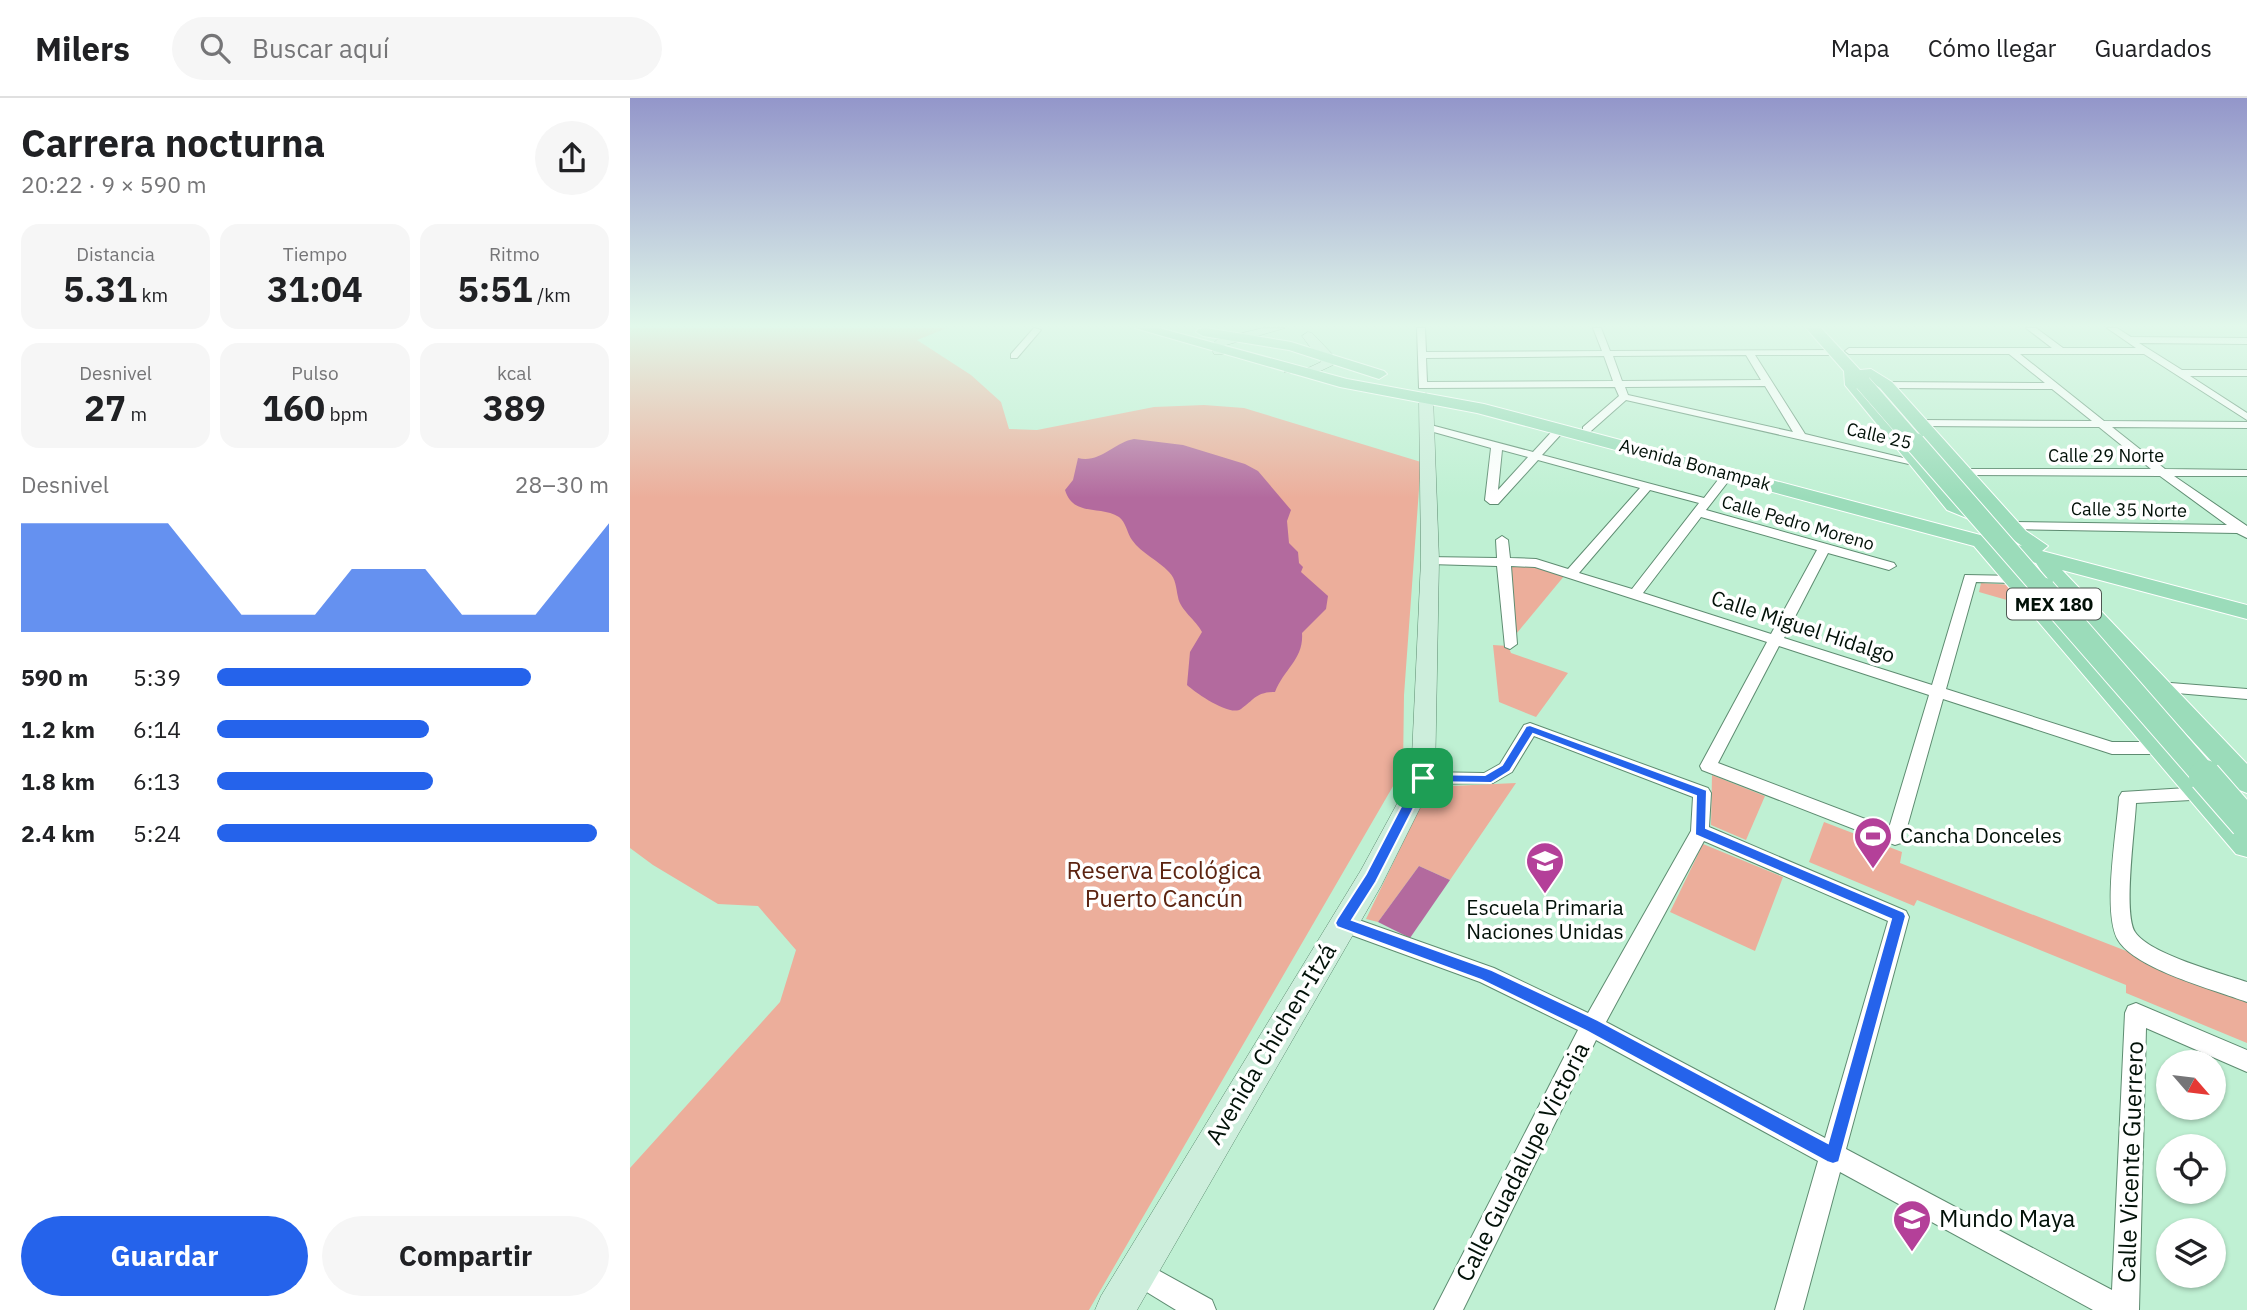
<!DOCTYPE html>
<html lang="es">
<meta charset="utf-8">
<style>
body{margin:0;font-family:"IBM Plex Sans",sans-serif;background:#f6f6f6;color:#202124;height:100vh;display:flex;flex-direction:column;font-size:26px;white-space:nowrap}
*{box-sizing:border-box;margin:0}
p{font-size:23px;color:#757577}
.icon{flex:none;width:38px;height:38px;fill:none;stroke:currentColor;stroke-width:2;stroke-linecap:round;stroke-linejoin:round}
.map{position:relative;flex:1;overflow:hidden}
.drawer{display:flex;flex-direction:column;background:#fff;width:630px}
.drawer>*{flex:none}
.needle{width:46px;rotate:118deg}
.controls{position:absolute;left:1526px;top:952px;display:grid;gap:14px}
.controls a{display:grid;place-items:center;width:70px;height:70px;border-radius:50%;background:#fff;box-shadow:0 2px 5px #0004;font-size:35px}
.pin{position:absolute;display:grid;place-items:center;width:60px;height:60px;color:#fff;margin:-30px;border-radius:14px;box-shadow:0 4px 10px #0006}
.round{display:grid;place-items:center;flex:none;width:74px;height:74px;border-radius:37px;background:#f6f6f6}
.summary{display:flex;align-items:center;justify-content:space-between;height:119px;padding:0 21px}
h1{font-size:38px;font-weight:700;line-height:52px}
.stats{display:grid;grid-template-columns:repeat(3,1fr);gap:10px;height:119px;padding:7px 21px}
.stats div{display:grid;align-content:center;border-radius:18px;background:#f6f6f6;text-align:center}
.stats b{font-size:35px;font-weight:700}
.stats small{font-size:19px;font-weight:400}
.stats p{font-size:19px}
.chart{height:196px;padding:14px 21px}
.chart p{display:flex;justify-content:space-between}
.chart svg{width:100%;height:126px;margin-top:7px;fill:#2563eb;opacity:.7}
.cta{display:flex;gap:14px;margin-top:auto;padding:14px 21px}
.cta a{flex:1;height:80px;border-radius:42px;background:#2563eb;color:#fff;font-size:28px;font-weight:700;line-height:80px;text-align:center}
.cta a+a{background:#f6f6f6;color:#202124}
ul{padding:0 21px;list-style:none;font-size:23px}
li{display:grid;grid-template-columns:112px 84px 1fr;align-items:center;height:52px}
li i{height:18px;border-radius:9px;background:#2563eb}
header{display:flex;align-items:center;gap:42px;box-sizing:border-box;height:98px;padding:0 35px;background:#fff;border-bottom:2px solid #e0e0e0}
header strong{font-size:33px}
nav{display:flex;gap:38px;margin-inline-start:auto;font-size:24px}
.search{width:490px;height:63px;background:#f6f6f6;display:flex;align-items:center;gap:18px;box-sizing:border-box;padding:0 24px;border-radius:38px;color:#757577;font-size:26px}
main{display:flex;flex:1;min-height:0}
.map>svg:first-child{display:block}
.green{fill:#ecae9b}
.water{fill:#b36a9e}
.lines{fill:none;stroke-linecap:round;stroke-linejoin:round}
.street-casing{stroke:#5e8c71;stroke-width:2}
.secondary-casing{stroke:#5e8c71;stroke-width:1}
.primary-casing{stroke:#fff;stroke-width:2}
.street{fill:#fff;fill-rule:evenodd}
.secondary{fill:#cdeedc;fill-rule:evenodd}
.primary{fill:#9bdcba;fill-rule:evenodd}
.primary-bridge-far3-casing{stroke:#fff;stroke-width:17;stroke-linecap:butt}
.primary-bridge-far2-casing{stroke:#fff;stroke-width:22;stroke-linecap:butt}
.primary-bridge-far1-casing{stroke:#fff;stroke-width:27;stroke-linecap:butt}
.primary-bridge-casing{stroke:#fff;stroke-width:34;stroke-linecap:butt}
.primary-bridge-far3{stroke:#9bdcba;stroke-width:16}
.primary-bridge-far2{stroke:#9bdcba;stroke-width:20}
.primary-bridge-far1{stroke:#9bdcba;stroke-width:25}
.primary-bridge{stroke:#9bdcba;stroke-width:32}
.route{fill:#2563eb;stroke:#fff;stroke-width:2;fill-rule:evenodd}
.labels{text-anchor:middle;stroke-width:7;stroke-linejoin:round;paint-order:stroke}
.far-street-label{font-size:18px;fill:#021108;stroke:#fff}
.shield{fill:#fff;stroke:#4e5852;stroke-width:2}
.shield-label{font-size:19px;font-weight:bold;fill:#021108}
.street-label{font-size:21px;fill:#021108;stroke:#fff}
.poi-label{font-size:21px;fill:#021108;stroke:#fff;text-anchor:start}
.near-park-label{font-size:24px;fill:#5c2411;stroke:#fff}
.near-street-label{font-size:24px;fill:#021108;stroke:#fff}
.near-poi-label{font-size:24px;fill:#021108;stroke:#fff;text-anchor:start}
</style>
<header>
<strong>Milers</strong>
<div class="search"><svg class="icon" aria-label="search" viewBox="0 0 24 24"><circle cx="10" cy="10" r="6"/><path d="M15 15l6 6"/></svg>Buscar aquí</div>
<nav><a>Mapa</a><a>Cómo llegar</a><a>Guardados</a></nav>
</header>
<main>
<section class="drawer">
<div class="summary"><div><h1>Carrera nocturna</h1><p>20:22 · 9 × 590 m</p></div><a class="round"><svg class="icon" aria-label="share" viewBox="0 0 24 24"><path d="M12 15V3M7 8l5-5 5 5M5 13v7h14v-7"/></svg></a></div>
<div class="stats">
<div><p>Distancia</p><b>5.31<small> km</small></b></div>
<div><p>Tiempo</p><b>31:04</b></div>
<div><p>Ritmo</p><b>5:51<small> /km</small></b></div>
</div>
<div class="stats">
<div><p>Desnivel</p><b>27<small> m</small></b></div>
<div><p>Pulso</p><b>160<small> bpm</small></b></div>
<div><p>kcal</p><b>389</b></div>
</div>
<div class="chart"><p><span>Desnivel</span>28–30 m</p>
<svg viewBox="0 0 160 44" preserveAspectRatio="none"><path d="M0 44V6L10 6L20 6L30 6L40 6L50 22L60 38L70 38L80 38L90 22L100 22L110 22L120 38L130 38L140 38L150 22L160 6V44z"/></svg>
</div>
<ul>
<li><b>590 m</b>5:39<i style="width:80%"></i></li>
<li><b>1.2 km</b>6:14<i style="width:54%"></i></li>
<li><b>1.8 km</b>6:13<i style="width:55%"></i></li>
<li><b>2.4 km</b>5:24<i style="width:97%"></i></li>
</ul>
<div class="cta"><a>Guardar</a><a>Compartir</a></div>
</section>
<div class="map">
<svg width="1617" height="1212" viewBox="0 0 1617 1212">
<rect width="100%" height="100%" fill="#bff0d3"/>
<g class="green">
<path d="M0,230h317l-30,12 54,35 30,27 8,27 28,1 117,-23 50,-2 40,3 177,54 -17,233 -1,74 -314,541h-459v-142l150,-166 16,-52 -38,-44 -40,-2 -65,-39 -23,-17z"/>
<path d="M879,468l27,1 29,8 -53,64z"/>
<path d="M1351,485l32,2 18,22 -52,-15z"/>
<path d="M863,547l15,1 3,7 57,20 -32,44 -37,-15z"/>
<path d="M1082,677l53,21 -19,44 -35,-15z"/>
<path d="M886,685l-66,97 -31,-14 -41,56 -12,-3 64,-132z"/>
<path d="M1194,724l78,30 -2,11 347,135v45l-121,-50v-8l-209,-85 -3,6 -105,-44z"/>
<path d="M1073,746l80,33 -28,74 -85,-39z"/>
</g>
<g class="water">
<path d="M504,341l49,6 62,19 13,7 33,39 -4,11 2,22 9,9 1,11 4,4 -2,5 27,24 -2,13 -24,24c2,26 -18,36 -27,59 -19,0 -21,8 -34,17 -11,8 -45,-16 -54,-24l3,-33 12,-20c-6,-12 -22,-22 -24,-35 -2,-9 -2,-18 -9,-25 -11,-12 -27,-18 -37,-32 -5,-7 -6,-18 -13,-23 -19,-12 -46,0 -54,-27l8,-10 5,-22c21,6 37,-16 56,-19z"/>
<path d="M789,768l31,14 -40,58 -32,-16z"/>
</g>
<g class="lines">
<defs>
<g id="street">
<path d="M404,230l7,2 -24,28h-6v-4z"/>
<path d="M787,230h8l1,24 176,-1 -9,-23h8l9,23 227,-1v4l-3,1h-79l50,79 123,30 -6,3 -296,-67 -35,31h-8v-4l36,-31 -4,-9 -196,1zM1116,257l15,25 -139,1 -9,-25zM974,258l9,25 -186,1 -1,-24zM1135,288l28,46 -165,-37 -3,-8z"/>
<path d="M1396,230h10l27,20h73l-29,-20h10l14,9 116,1v6l-108,-1 43,27h65v6h-57l57,37v7l-103,-66h-124l84,67 143,1v6l-135,-1 53,42 82,1v6h-73l73,50v12l-10,-5 -230,-4v-6l4,-1 216,3 -67,-49 -196,-1 -6,-3 6,-3h187l-52,-42 -180,-1 -5,-3 5,-3 173,1 -40,-32 -166,-1 -5,-3 5,-3 159,1 -36,-29h-160l-4,-3 4,-3h203z"/>
<path d="M797,326l106,28 23,-25h8v4l-22,24 162,43 20,-26h8l2,2 -28,36 188,53 2,3 -7,4 -61,-17 -44,85 148,47 33,-110 54,1 2,3 -7,4 -38,-1 -30,107 166,53h48l6,2 2,4 -2,4 -6,2h-48l-169,-55 -39,139 -3,5 -6,2 -193,-75 -2,-4 67,-124 -232,-75 -24,-1 6,78 -7,5 -5,-2 -8,-81 -67,-2 -6,-4 1,-3 72,1 -1,-18 6,-4 6,4 2,18 26,1 32,10 72,-81 -102,-28 -40,44h-8l-5,-4 6,-52 -68,-19 -1,-2zM872,352l26,7 -30,33zM1020,392l49,13 -67,86 -53,-16zM1071,419l116,33 -46,84 -128,-41zM1149,548l150,49 -40,133 -171,-65z"/>
<path d="M1528,584l89,7v10l-94,-8 -3,-4z"/>
<path d="M900,625l178,65 3,5 -2,34 197,84 3,6 -63,232 266,141 13,-277 3,-7 8,-3 111,47v22l-101,-44 -7,282h-46l-253,-138 -37,138h-28l43,-149 -222,-121 -133,270h-29l144,-280 -98,-48 -145,-53 -3,-6 3,-6 7,-3 152,54 94,45 103,-182 2,-34 -159,-61 -22,36 -19,11 -70,1 -6,-2 -3,-4 3,-4 6,-2 61,1 16,-9 24,-39zM1074,743l184,80 -63,217 -219,-116z"/>
<path d="M1573,689l6,2 3,5 -3,5 -73,4c-1,25 -13,110 -1,129 14,22 86,41 112,50v20c-32,-12 -112,-33 -129,-62 -16,-28 -1,-109 1,-143l3,-5z"/>
<path d="M506,1160l76,42 4,10h-40l-49,-30 -4,-9 4,-9z"/>
</g>
<g id="secondary">
<path d="M633,230h22l-59,17 -3,2 2,4 -1,3h-10l-4,-8 8,-7z"/>
<path d="M678,234l4,1 21,22 2,9 -25,12 -26,-4v-6l24,2 13,-6 -19,-26z"/>
<path d="M796,295l7,4 6,163 -4,218 -54,108 -244,424h-42l6,-14 260,-426 50,-92 10,-218 -2,-163z"/>
</g>
<g id="primary">
<path d="M505,230h24l188,51 137,25 538,142 -10,-7 -18,-20 -20,2 -27,-11 -102,-125 -1,-14 -38,-43h15l39,42 11,-1 21,13 134,149 22,15 -6,5 205,54v14l-185,-49 185,194v29l-10,-4 -185,-201 -16,-25 -32,-9 243,270v33l-11,-3 -262,-308 -497,-133 -137,-26zM1240,283l10,7 104,120 -9,1 -14,-7 -97,-115 5,-1z"/>
<path d="M576,230l85,14 93,29 3,3 -8,5 -90,-29 -86,-14 -7,-4 2,-3z"/>
</g>
</defs>
<use href="#street" class="street-casing"/>
<use href="#secondary" class="secondary-casing"/>
<use href="#primary" class="primary-casing"/>
<use href="#street" class="street"/>
<use href="#secondary" class="secondary"/>
<use href="#primary" class="primary"/>
<defs>
<path id="primary-bridge-far3" d="M1233,285l54,62"/>
<path id="primary-bridge-far2" d="M1285,345l130,149"/>
<path id="primary-bridge-far1" d="M1413,492l163,187"/>
<path id="primary-bridge" d="M1575,678l41,47"/>
</defs>
<use href="#primary-bridge-far3" class="primary-bridge-far3-casing"/>
<use href="#primary-bridge-far2" class="primary-bridge-far2-casing"/>
<use href="#primary-bridge-far1" class="primary-bridge-far1-casing"/>
<use href="#primary-bridge" class="primary-bridge-casing"/>
<use href="#primary-bridge-far3" class="primary-bridge-far3"/>
<use href="#primary-bridge-far2" class="primary-bridge-far2"/>
<use href="#primary-bridge-far1" class="primary-bridge-far1"/>
<use href="#primary-bridge" class="primary-bridge"/>
</g>
<linearGradient id="sky" x2="0" y2="1"><stop stop-color="#9396ca"/><stop offset="0.57" stop-color="#e2f8eb"/><stop offset="1" stop-color="#e2f8eb" stop-opacity="0"/></linearGradient>
<rect width="1617" height="400" fill="url(#sky)"/>
<path class="route" d="M900,627l177,65 -1,38 198,84 2,4 -67,246 -6,2 -6,-2 -241,-131 -105,-51 -144,-53 -2,-4 2,-4 29,-45 52,-100 67,1 17,-10 24,-39zM903,636l163,62 -1,39 196,84 -63,224 -230,-123 -106,-50 -140,-50 24,-38 51,-100 64,1 19,-12z"/>
<defs>
<symbol id="stadium-pin" viewBox="-11 -11 22 30"><path d="M0 17L-7.5 6A9.5 9.5 0 1 1 7.5 6Z" fill="#b44099" stroke="#fff"/><path d="M0-5a6.5 5 0 1 0 0 10a6.5 5 0 1 0 0-10ZM-3.5-1.8h7v3.6h-7Z" fill="#fff"/></symbol>
<symbol id="school-pin" viewBox="-11 -11 22 30"><path d="M0 17L-7.5 6A9.5 9.5 0 1 1 7.5 6Z" fill="#b44099" stroke="#fff"/><path d="M0-5L7-2L0 1L-7-2ZM-4 1L0 2.5L4 1V4Q0 6-4 4Z" fill="#fff"/></symbol>
</defs>
<g fill-rule="evenodd">
<use href="#stadium-pin" x="1221" y="716" width="44" height="60"/>
<use href="#school-pin" x="893" y="741" width="44" height="60"/>
<use href="#school-pin" x="1260" y="1099" width="44" height="60"/>
</g>
<g class="labels">
<g class="far-street-label">
<text transform="translate(1249 338) rotate(13)" y="6">Calle 25</text>
<text x="1476" y="364">Calle 29 Norte</text>
<text transform="translate(1065 367) rotate(15)" y="6">Avenida Bonampak</text>
<text transform="translate(1499 412) rotate(1)" y="6">Calle 35 Norte</text>
<text transform="translate(1168 425) rotate(16)" y="6">Calle Pedro Moreno</text>
</g>
<rect class="shield" x="1377" y="490.5" width="94" height="31" rx="5"/>
<g class="shield-label">
<text x="1424" y="513">MEX 180</text>
</g>
<g class="street-label">
<text transform="translate(1173 529) rotate(18)" y="7">Calle Miguel Hidalgo</text>
</g>
<g class="poi-label">
<text x="1270" y="745">Cancha Donceles</text>
<text x="915" y="817" text-anchor="middle">Escuela Primaria<tspan x="915" dy="24">Naciones Unidas</tspan></text>
</g>
<g class="near-park-label">
<text x="534" y="781">Reserva Ecológica<tspan x="534" dy="28">Puerto Cancún</tspan></text>
</g>
<g class="near-street-label">
<text transform="translate(641 946) rotate(-59)" y="8">Avenida Chichen-Itzá</text>
<text transform="translate(893 1064) rotate(-63)" y="8">Calle Guadalupe Victoria</text>
<text transform="translate(1501 1064) rotate(-88)" y="8">Calle Vicente Guerrero</text>
</g>
<g class="near-poi-label">
<text x="1309" y="1129">Mundo Maya</text>
</g>
</g>
</svg>
<div class="controls">
<a><svg class="needle" viewBox="-14 -14 28 28"><path d="M0-13l5 13h-10z" fill="#e53935"/><path d="M0 13l5-13h-10z" fill="#757577"/></svg></a>
<a><svg class="icon" aria-label="locate" viewBox="0 0 24 24"><circle cx="12" cy="12" r="6"/><path d="M12 2v4M12 18v4M2 12h4M18 12h4"/></svg></a>
<a><svg class="icon" aria-label="layers" viewBox="0 0 24 24"><path d="M12 4l9 5-9 5-9-5zM3 14l9 5 9-5"/></svg></a>
</div>
<div class="pin" style="left:793px;top:680px;background:#1e9e55"><svg class="icon" aria-label="arrive" viewBox="0 0 24 24"><path d="M6 21V4h12l-3 4 3 4H6"/></svg></div>
</div>
</main>
